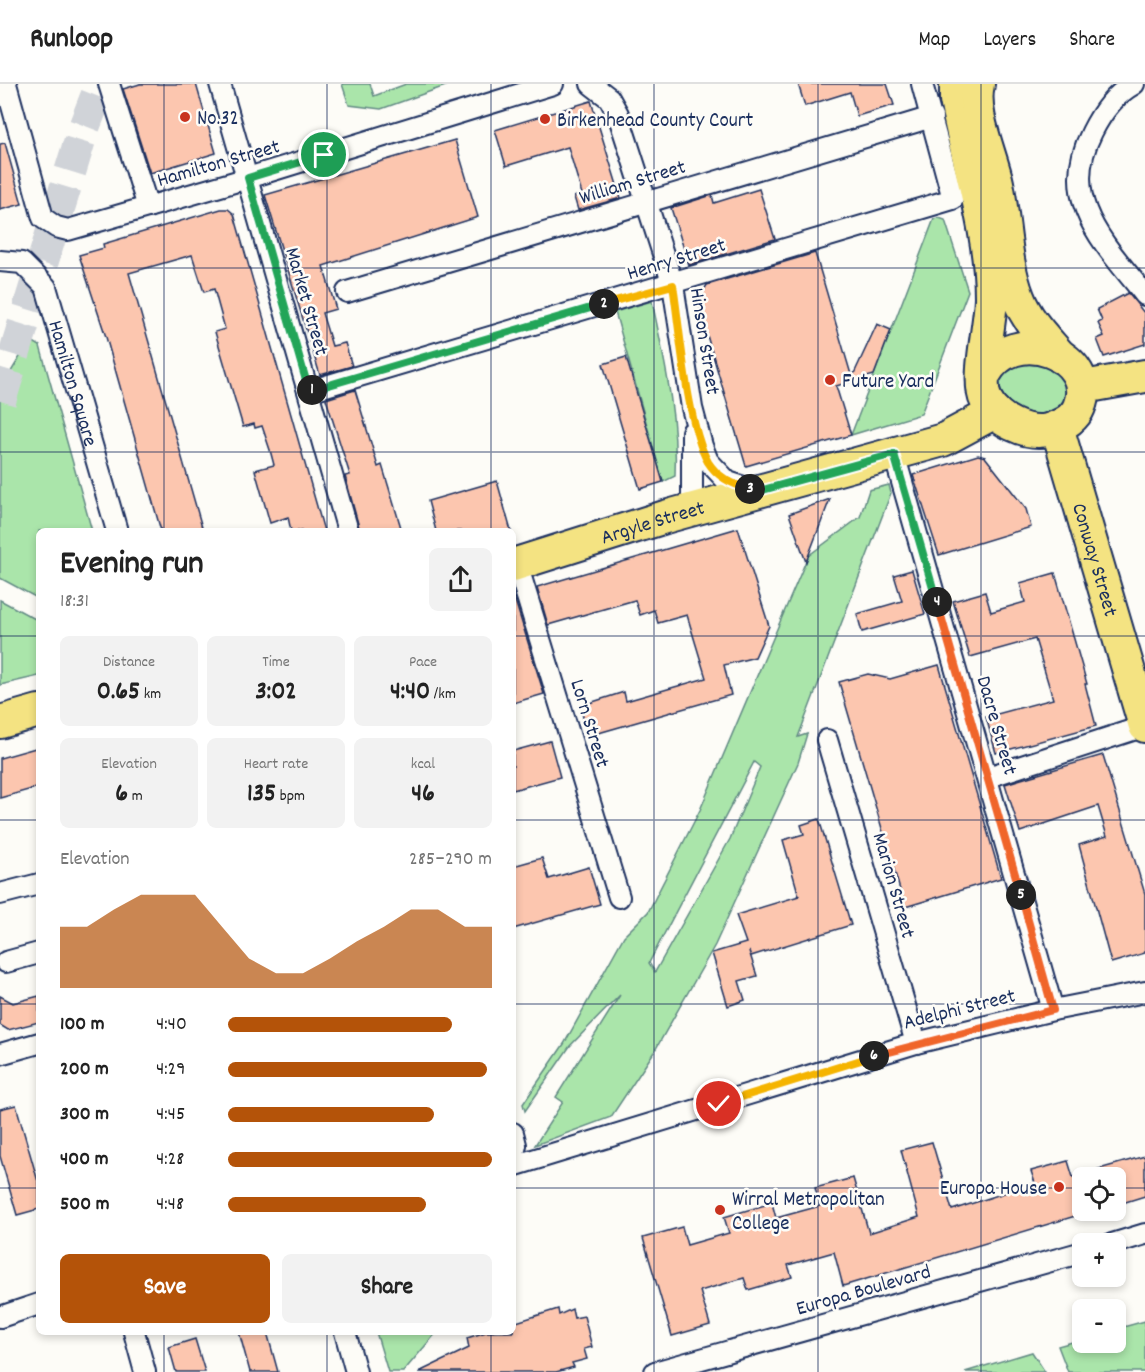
<!DOCTYPE html>
<meta charset="utf-8">
<style>
body{margin:0;font-family:Dekko,sans-serif;background:#f2f2f2;color:#222;height:100vh;display:flex;flex-direction:column;font-size:22px;white-space:nowrap}
*{box-sizing:border-box;margin:0}
p{font-size:20px;color:#767676}
.icon{flex:none;width:33px;height:33px;fill:none;stroke:currentColor;stroke-width:2;stroke-linecap:round;stroke-linejoin:round}
.map{position:relative;flex:1;overflow:hidden}
.drawer{position:absolute;left:36px;top:444px;width:480px;height:807px;display:flex;flex-direction:column;background:#fff;border-radius:9px;box-shadow:0 3px 9px #0003}
.drawer>*{flex:none}
.fabs{position:absolute;left:1072px;top:1083px;display:grid;gap:12px}
.fabs a{display:grid;place-items:center;width:54px;height:54px;border-radius:9px;background:#fff;box-shadow:0 3px 9px #0003;font-size:30px}
.pin{position:absolute;display:grid;place-items:center;width:51px;height:51px;color:#fff;margin:-26px;border:3px solid #fff;border-radius:50%;box-shadow:0 2px 6px #0007}
.km{position:absolute;width:30px;height:30px;margin:-15px;border-radius:50%;background:#222;color:#fff;font-size:16px;line-height:30px;text-align:center}
.round{display:grid;place-items:center;flex:none;width:63px;height:63px;border-radius:9px;background:#f2f2f2}
.overview{display:flex;align-items:center;justify-content:space-between;height:102px;padding:0 24px}
h1{font-size:33px;font-weight:800;line-height:45px}
.metrics{display:grid;grid-template-columns:repeat(3,1fr);gap:9px;height:102px;padding:6px 24px}
.metrics div{display:grid;align-content:center;border-radius:9px;background:#f2f2f2;text-align:center}
.metrics b{font-size:26px;font-weight:800}
.metrics small{font-size:16px;font-weight:400}
.metrics p{font-size:16px}
.chart{height:168px;padding:12px 24px}
.chart p{display:flex;justify-content:space-between}
.chart svg{width:100%;height:108px;margin-top:6px;fill:#b45309;opacity:.7}
.cta{display:flex;gap:12px;margin-top:auto;padding:12px 24px}
.cta a{flex:1;height:69px;border-radius:9px;background:#b45309;color:#fff;font-size:24px;font-weight:800;line-height:69px;text-align:center}
.cta a+a{background:#f2f2f2;color:#222}
ul{padding:0 24px;list-style:none;font-size:20px}
li{display:grid;grid-template-columns:96px 72px 1fr;align-items:center;height:45px}
li i{height:15px;border-radius:8px;background:#b45309}
header{display:flex;align-items:center;gap:36px;box-sizing:border-box;height:84px;padding:0 30px;background:#fff;border-bottom:2px solid #e0e0e0}
header strong{font-size:28px}
nav{display:flex;gap:33px;margin-inline-start:auto;font-size:21px}
.map>svg:first-child{display:block}
.green{fill:#aae5aa;stroke:#628a84;stroke-width:1.5;fill-rule:evenodd}
.building{fill:#fcc6af;stroke:#1b2f5e;stroke-width:1.5}
.lines{fill:none;stroke-linecap:round;stroke-linejoin:round}
.primary-tunnel{stroke:#d0d3d8;stroke-width:32;stroke-dasharray:32 16;stroke-linecap:butt}
.street-casing{stroke:#1b2f5e;stroke-width:24}
.primary-casing{stroke:#1b2f5e;stroke-width:36}
.street{stroke:#fdfcf7;stroke-width:20}
.primary{stroke:#f4e382;stroke-width:32}
.split-1-casing{stroke:#fff;stroke-width:12}
.split-2-casing{stroke:#fff;stroke-width:12}
.split-3-casing{stroke:#fff;stroke-width:12}
.split-4-casing{stroke:#fff;stroke-width:12}
.split-5-casing{stroke:#fff;stroke-width:12}
.split-6-casing{stroke:#fff;stroke-width:12}
.split-7-casing{stroke:#fff;stroke-width:12}
.split-1{stroke:#22a559;stroke-width:8}
.split-2{stroke:#22a559;stroke-width:8}
.split-3{stroke:#f5b400;stroke-width:8}
.split-4{stroke:#22a559;stroke-width:8}
.split-5{stroke:#f0652b;stroke-width:8}
.split-6{stroke:#f0652b;stroke-width:8}
.split-7{stroke:#f5b400;stroke-width:8}
.grid{fill:none;stroke:#1b2f5e;stroke-width:1.5;stroke-opacity:0.55}
.poi-dot{fill:#c8321e;stroke:#fdfcf7;stroke-width:2}
.labels{text-anchor:middle;stroke-width:5;stroke-linejoin:round;paint-order:stroke}
.poi-label{font-size:21px;fill:#1b2f5e;stroke:#fdfcf7;text-anchor:start}
.street-label{font-size:21px;fill:#1b2f5e;stroke:#fdfcf7}
</style>
<header>
<strong>Runloop</strong>
<nav><a>Map</a><a>Layers</a><a>Share</a></nav>
</header>
<div class="map">
<svg width="1145" height="1288" viewBox="0 0 1145 1288">
<rect width="100%" height="100%" fill="#fdfcf7"/>
<filter id="ink" filterUnits="userSpaceOnUse"><feTurbulence type="fractalNoise" baseFrequency=".0167" numOctaves="2"/><feDisplacementMap in="SourceGraphic" scale="12" xChannelSelector="R" yChannelSelector="G"/><feConvolveMatrix kernelMatrix="1 2 1 2 8 2 1 2 1" color-interpolation-filters="sRGB"/></filter>
<g filter="url(#ink)">
<g class="green">
<path d="M342,0h28l4,12 32,-12h45l-70,25 -32,-4z"/>
<path d="M939,134l6,2 23,71 -47,123 -70,21 83,-216z"/>
<path d="M652,217c12,58 26,116 23,175l-12,6 -48,-170z"/>
<path d="M30,256l10,6 52,185h-53v68l-39,-21v-188z"/>
<path d="M1026,277l32,9 11,16c-10,47 -59,37 -71,-3l13,-16z"/>
<path d="M889,401l2,8 -93,244 9,-3 -9,29 -83,182 -61,107 -43,65 -76,28 28,-43 -7,-5 64,-102 -50,51 -45,65 -2,-7 41,-60 60,-108 24,-24 52,-102 108,-254 52,-39 9,-27zM754,678l6,5 -30,72 -75,133 -6,-9z"/>
<path d="M0,516l39,21v55l-39,9z"/>
<path d="M1145,1237v51h-77l-10,-26 25,-7v3h33v-13z"/>
<path d="M376,1248h61l-34,40h-15z"/>
<path d="M1032,1268l13,20h-80z"/>
</g>
<g class="building">
<path d="M140,0h56l20,69 -66,20 -27,-84z"/>
<path d="M798,0h89l7,21 -37,11 -7,-24 -45,14z"/>
<path d="M591,17l30,97 -43,12 -4,-13 8,-3 -14,-47 -62,19 -11,-36z"/>
<path d="M455,56l23,77 -155,49 13,43 -14,4 10,33 13,-3 7,23 -32,9 -55,-180z"/>
<path d="M5,59l17,61 -22,6v-66z"/>
<path d="M759,105l16,50 -86,26 -18,-57 41,-13 2,8z"/>
<path d="M221,125h7l6,5 90,317h-33l-3,-14 -18,6 -15,-53 19,-5 -4,-15 -8,-24 -7,2 -1,-4 -11,3 -28,-95 10,-3 -11,-40 -10,3 -12,-37 -63,18 74,258h-42l-55,-194 -27,-82 25,-7 -1,-4z"/>
<path d="M815,169l37,125 25,-54 14,6 -17,45 -38,11 15,49 -105,31 -49,-164 10,-17z"/>
<path d="M1128,209l17,21v30l-41,13 -7,-18 7,-3 -6,-13 4,-2 -5,-12z"/>
<path d="M626,273l37,125 -23,7 -37,-125z"/>
<path d="M355,306l16,53 7,24 4,-2 20,66h-42l-15,-55 5,-1 -24,-76z"/>
<path d="M978,371l7,2 41,52 5,18 -92,28 -26,-80z"/>
<path d="M497,397l14,50h-75l-8,-30z"/>
<path d="M830,415l-24,63 -17,-48z"/>
<path d="M738,444l31,98 -14,31 -31,8 7,30 -143,41 -8,-30 44,-14 2,9 80,-23 -19,-63 -29,8 -4,-13 -14,5 -5,-15 -87,25 -11,-38z"/>
<path d="M912,486l13,44 -63,18 -5,-18 45,-13 -8,-26z"/>
<path d="M1055,489l32,111h-2l11,42 -100,27 -10,-36 67,-18 -18,-60 -65,18 -17,-56 32,-9 6,20 34,-10 -5,-19z"/>
<path d="M513,510l31,100 -31,9z"/>
<path d="M939,581l62,213 -96,29 -66,-225 29,-8 22,5z"/>
<path d="M550,657l10,36 -47,13v-39z"/>
<path d="M39,663v40l-39,11v-40z"/>
<path d="M1103,671l42,139v59l-34,10 -32,-118 28,-9 -9,-30 -78,26 -15,-48z"/>
<path d="M819,735l32,106 -100,31 -2,-5 8,25 -18,5 6,19 -17,6 -16,-53 34,-10 -10,-28 63,-19 -16,-56 21,-6 -3,-9z"/>
<path d="M542,774l7,21 40,-12 11,37 -87,25v-63z"/>
<path d="M0,912l13,7 26,-7v26l-31,8 -8,-5z"/>
<path d="M16,1021l23,80v24l-22,6 -17,-59v-47z"/>
<path d="M932,1058l20,68 83,-27 -4,-12 37,-10 5,16 10,-3v24l-5,1 4,15 -239,72 -9,-34 -46,13 4,12 -44,13 -4,-12 -44,13 10,34 -38,11 -29,-98 39,-11 5,18 42,-12 -5,-16 48,-14 4,15 44,-12 -5,-18 38,-10 16,55 50,-16 -18,-67z"/>
<path d="M1145,1072v40l-29,9v-27h-30l-1,-5z"/>
<path d="M558,1225l1,6 13,-6 2,9 10,-2 8,31 -8,2 3,10 -15,4 2,4 -18,5h-137l50,-24 -2,-10 19,-6h27v-9z"/>
<path d="M239,1248h28l11,40h-28z"/>
<path d="M195,1255l10,33h-29l-7,-25z"/>
</g>
<g class="lines">
<path class="primary-tunnel" d="M0,317l83,-271 18,-46"/>
<defs>
<g id="street">
<path d="M6,0l37,134 13,9 12,3 180,-52 305,-94"/>
<path d="M109,0l39,123"/>
<path d="M220,0l128,447"/>
<path d="M591,0l18,14 9,16 55,171 19,123 10,38 6,15 20,21 25,8"/>
<path d="M1134,0c-20,11 -32,28 -42,48 -35,68 13,112 53,163"/>
<path id="s1" d="M0,177l22,2 24,24 71,244"/>
<path d="M347,208l585,-175"/>
<path d="M309,307l644,-192 -31,-115"/>
<path d="M692,348v77"/>
<path d="M894,370l159,556"/>
<path d="M517,480l102,333"/>
<path d="M827,656l89,303"/>
<path d="M988,693l157,-51"/>
<path d="M0,810l39,-10"/>
<path d="M6,878l33,-9"/>
<path d="M0,970l39,-11"/>
<path d="M513,1049l3,12 -3,12"/>
<path d="M513,1082l403,-123 137,-33 92,-18"/>
<path d="M1112,1160l33,-10"/>
<path d="M0,1233l39,-13"/>
<path d="M134,1248l11,40"/>
<path d="M345,1248l11,40"/>
<path d="M655,1288l428,-120"/>
</g>
<g id="primary">
<path d="M956,0v16c12,64 35,131 35,197 0,25 -15,83 -5,103 10,20 40,35 62,30 13,-4 26,-10 31,-23 21,-51 -66,-87 -95,-32"/>
<path d="M978,0c-7,29 13,71 19,99 8,38 7,78 21,114 9,24 27,41 43,60"/>
<path d="M1084,303l61,-11"/>
<path id="s2" d="M1057,343l88,299"/>
<path id="s3" d="M513,481l152,-48 278,-77 52,-28"/>
<path d="M0,638l39,-11"/>
</g>
</defs>
<use href="#street" class="street-casing"/>
<use href="#primary" class="primary-casing"/>
<use href="#street" class="street"/>
<use href="#primary" class="primary"/>
</g>
</g>
<g class="lines" filter="url(#ink)">
<defs>
<path id="split-1" d="M312,306l-3,1 -61,-213 76,-23"/>
<path id="split-2" d="M312,306l292,-86"/>
<path id="split-3" d="M604,220l69,-19c7,45 14,140 35,177 10,16 25,23 42,27"/>
<path id="split-4" d="M750,405l9,2 135,-37 43,148"/>
<path id="split-5" d="M937,518l84,293"/>
<path id="split-6" d="M874,972l179,-46 -32,-115"/>
<path id="split-7" d="M719,1020l155,-48"/>
</defs>
<use href="#split-1" class="split-1-casing"/>
<use href="#split-2" class="split-2-casing"/>
<use href="#split-3" class="split-3-casing"/>
<use href="#split-4" class="split-4-casing"/>
<use href="#split-5" class="split-5-casing"/>
<use href="#split-6" class="split-6-casing"/>
<use href="#split-7" class="split-7-casing"/>
<use href="#split-1" class="split-1"/>
<use href="#split-2" class="split-2"/>
<use href="#split-3" class="split-3"/>
<use href="#split-4" class="split-4"/>
<use href="#split-5" class="split-5"/>
<use href="#split-6" class="split-6"/>
<use href="#split-7" class="split-7"/>
</g>
<path class="grid" d="M164,0v447M327,0v447M491,0v447M654,0v1288M818,0v1288M981,0v1288M0,184h1145M0,368h1145M0,552h39M513,552h632M0,736h39M513,736h632M0,920h39M513,920h632M0,1104h39M513,1104h570M1116,1104h29M164,1248v40M327,1248v40M491,1248v40"/>
<g class="poi-dot">
<circle cx="185" cy="33" r="6"/>
<circle cx="545" cy="35" r="6"/>
<circle cx="830" cy="296" r="6"/>
<circle cx="1059" cy="1103" r="6"/>
<circle cx="720" cy="1126" r="6"/>
</g>
<g class="labels">
<g class="poi-label">
<text x="197" y="40">No.32</text>
<text x="557" y="42">Birkenhead County Court</text>
<text x="842" y="303">Future Yard</text>
<text x="1047" y="1110" text-anchor="end">Europa House</text>
<text x="732" y="1121">Wirral Metropolitan<tspan x="732" dy="24">College</tspan></text>
</g>
<g class="street-label">
<text transform="translate(218 78) rotate(-16)" y="7">Hamilton Street</text>
<text transform="translate(632 97) rotate(-17)" y="7">William Street</text>
<text transform="translate(676 174) rotate(-17)" y="7">Henry Street</text>
<text transform="translate(308 217) rotate(74)" y="7">Market Street</text>
<text transform="translate(706 257) rotate(81)" y="7">Hinson Street</text>
<text dy="7" stroke="none"><textPath href="#s1" startOffset="156">Hamilton Square</textPath></text>
<text dy="7" stroke="none"><textPath href="#s3" startOffset="146">Argyle Street</textPath></text>
<text dy="7" stroke="none"><textPath href="#s2" startOffset="138">Conway Street</textPath></text>
<text transform="translate(591 639) rotate(73)" y="7">Lorn Street</text>
<text transform="translate(998 641) rotate(74)" y="7">Dacre Street</text>
<text transform="translate(895 801) rotate(74)" y="7">Marion Street</text>
<text transform="translate(959 924) rotate(-14)" y="7">Adelphi Street</text>
<text transform="translate(863 1205) rotate(-16)" y="7">Europa Boulevard</text>
</g>
</g>
</svg>
<div class="fabs">
<a><svg class="icon" aria-label="locate" viewBox="0 0 24 24"><circle cx="12" cy="12" r="6"/><path d="M12 2v4M12 18v4M2 12h4M18 12h4"/></svg></a>
<a>+</a>
<a>−</a>
</div>
<div class="pin" style="left:324px;top:71px;background:#1e9e55"><svg class="icon" aria-label="arrive" viewBox="0 0 24 24"><path d="M6 21V4h12l-3 4 3 4H6"/></svg></div>
<div class="pin" style="left:719px;top:1020px;background:#d93025"><svg class="icon" aria-label="check" viewBox="0 0 24 24"><path d="M5 12l5 5 9-10"/></svg></div>
<b class="km" style="left:312px;top:306px">1</b>
<b class="km" style="left:604px;top:220px">2</b>
<b class="km" style="left:750px;top:405px">3</b>
<b class="km" style="left:937px;top:518px">4</b>
<b class="km" style="left:1021px;top:811px">5</b>
<b class="km" style="left:874px;top:972px">6</b>
<section class="drawer">
<div class="overview"><div><h1>Evening run</h1><p>18:31</p></div><a class="round"><svg class="icon" aria-label="share" viewBox="0 0 24 24"><path d="M12 15V3M7 8l5-5 5 5M5 13v7h14v-7"/></svg></a></div>
<div class="metrics">
<div><p>Distance</p><b>0.65<small> km</small></b></div>
<div><p>Time</p><b>3:02</b></div>
<div><p>Pace</p><b>4:40<small> /km</small></b></div>
</div>
<div class="metrics">
<div><p>Elevation</p><b>6<small> m</small></b></div>
<div><p>Heart rate</p><b>135<small> bpm</small></b></div>
<div><p>kcal</p><b>46</b></div>
</div>
<div class="chart"><p><span>Elevation</span>285–290 m</p>
<svg viewBox="0 0 160 44" preserveAspectRatio="none"><path d="M0 44V19L10 19L20 12L30 6L40 6L50 6L60 19L70 32L80 38L90 38L100 32L110 25L120 19L130 12L140 12L150 19L160 19V44z"/></svg>
</div>
<ul>
<li><b>100 m</b>4:40<i style="width:85%"></i></li>
<li><b>200 m</b>4:29<i style="width:98%"></i></li>
<li><b>300 m</b>4:45<i style="width:78%"></i></li>
<li><b>400 m</b>4:28<i style="width:100%"></i></li>
<li><b>500 m</b>4:48<i style="width:75%"></i></li>
</ul>
<div class="cta"><a>Save</a><a>Share</a></div>
</section>
</div>
